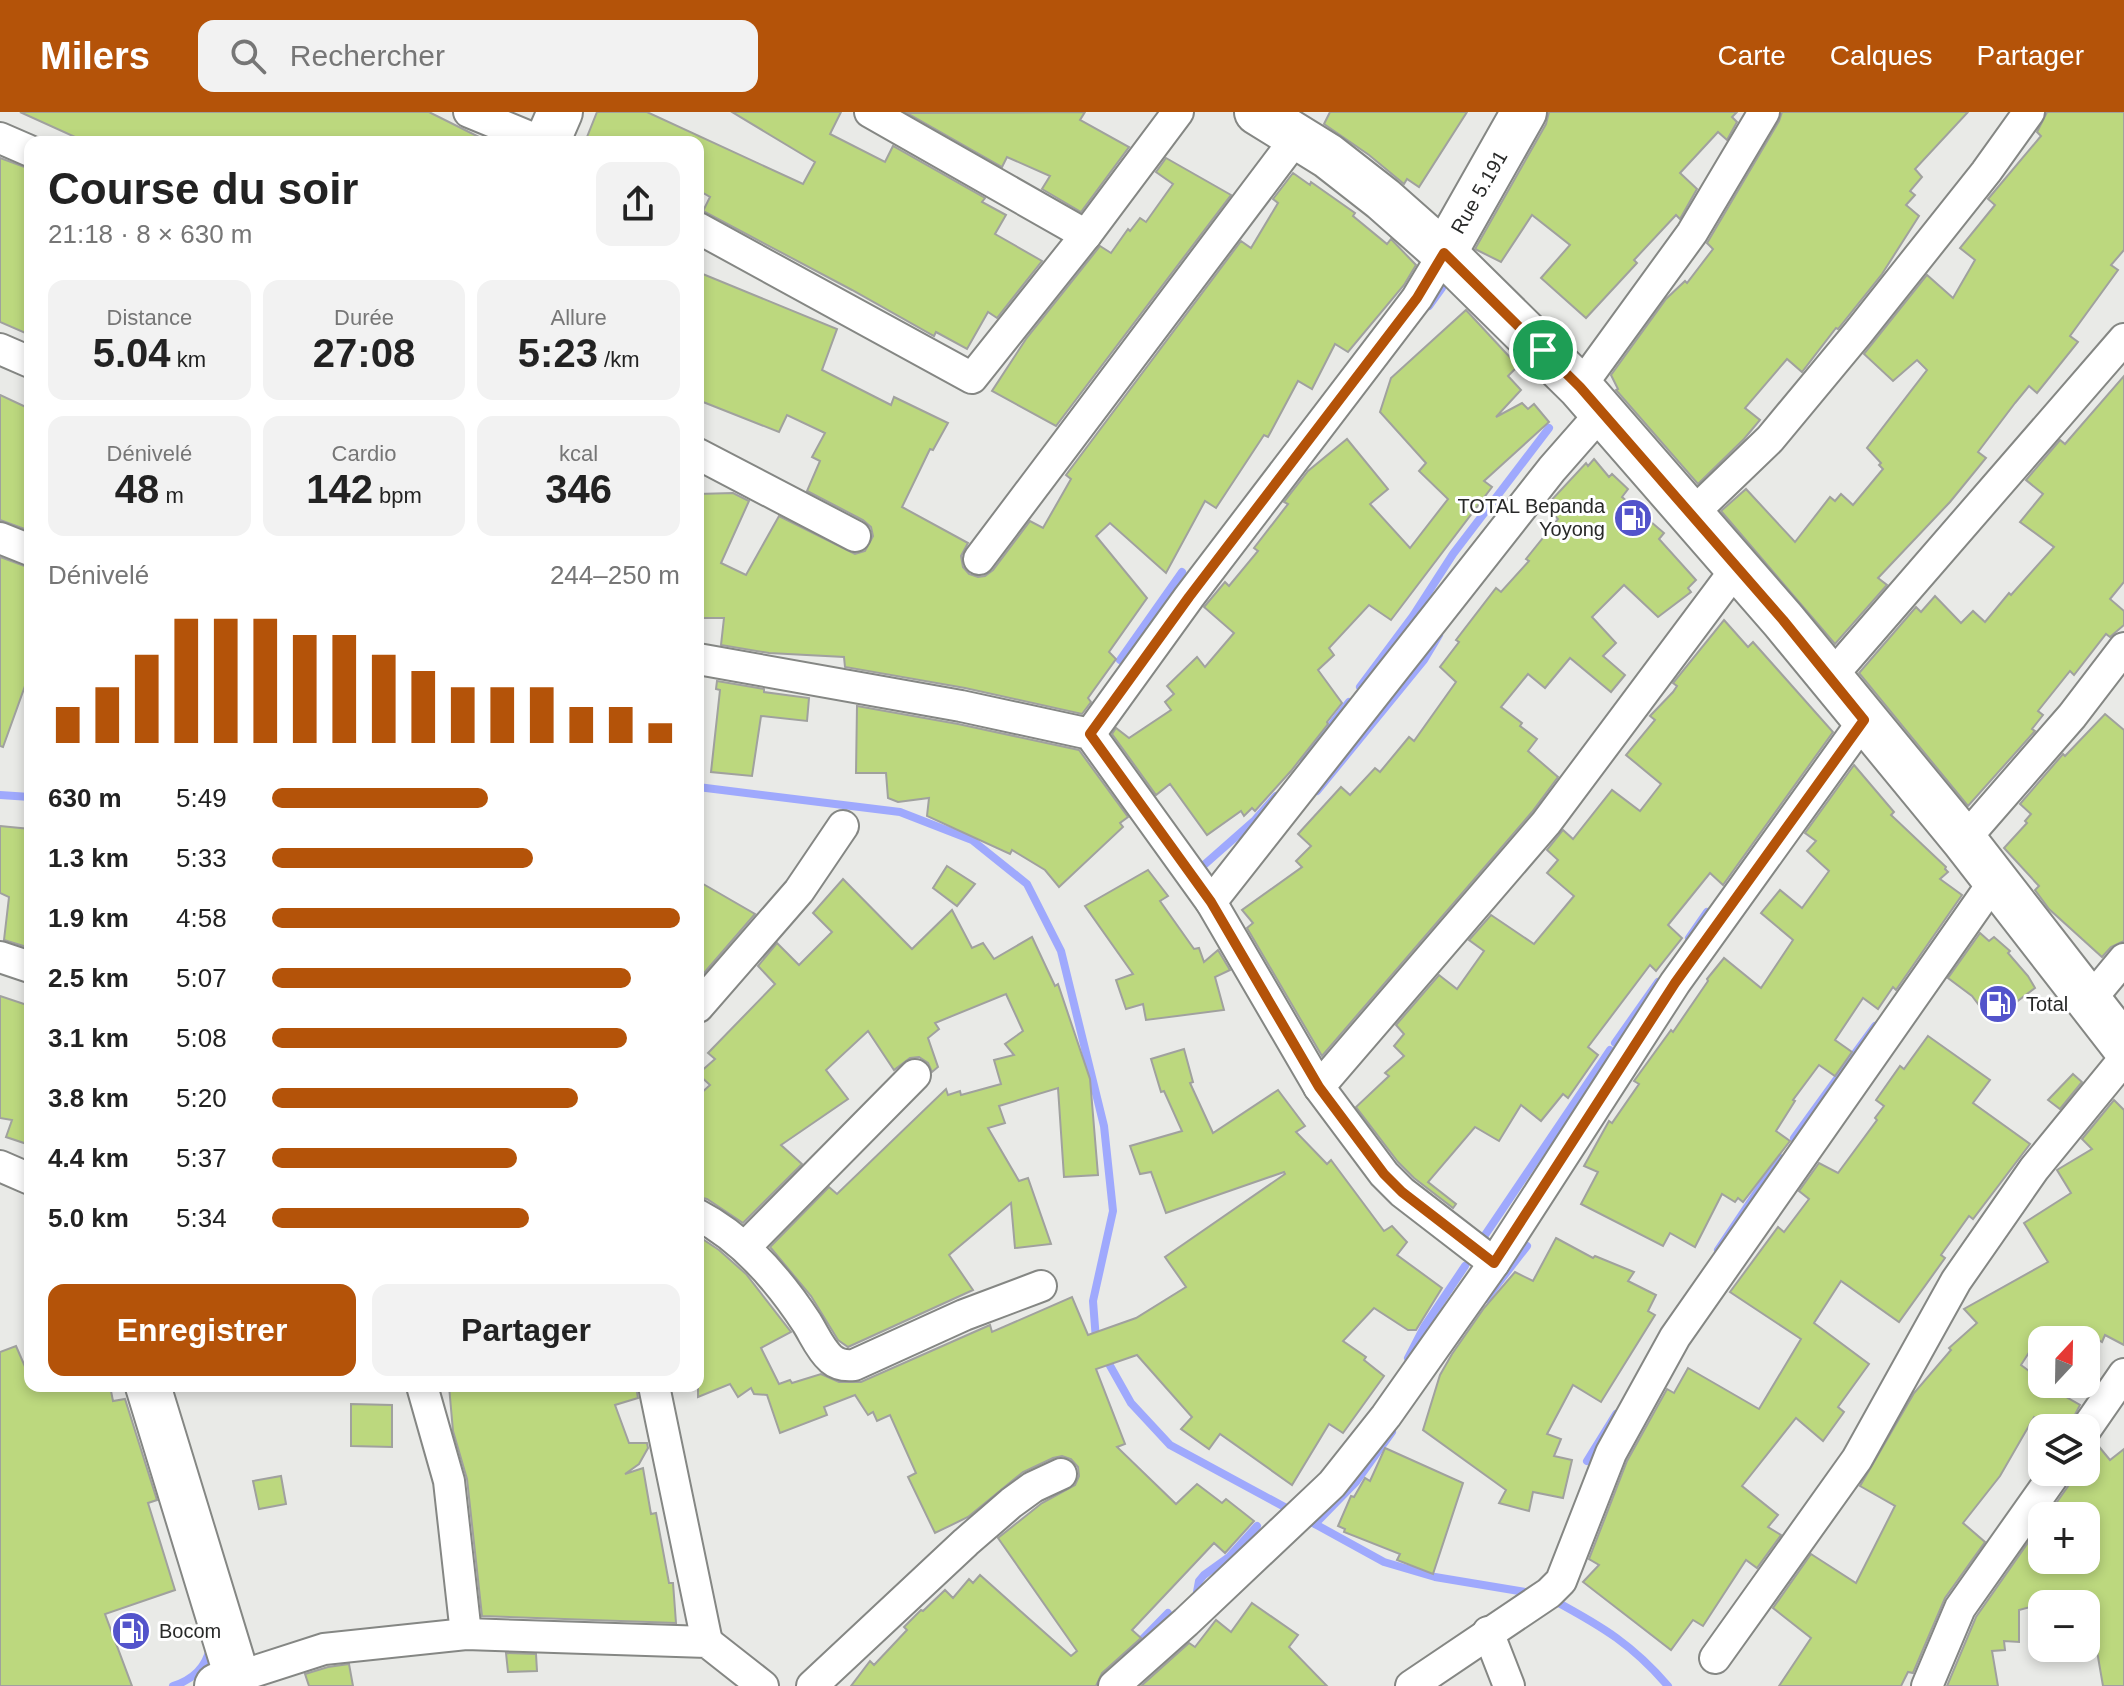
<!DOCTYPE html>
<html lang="fr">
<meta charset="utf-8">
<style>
body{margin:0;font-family:Helvetica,sans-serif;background:#f2f2f2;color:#222;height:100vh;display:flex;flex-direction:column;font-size:30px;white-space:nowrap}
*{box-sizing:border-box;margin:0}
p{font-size:26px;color:#767676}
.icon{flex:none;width:44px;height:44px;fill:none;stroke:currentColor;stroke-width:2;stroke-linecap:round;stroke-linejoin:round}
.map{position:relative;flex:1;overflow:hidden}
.panel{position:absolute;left:24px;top:24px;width:680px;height:1256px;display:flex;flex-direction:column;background:#fff;border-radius:16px;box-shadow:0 4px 12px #0003}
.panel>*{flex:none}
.needle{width:52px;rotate:22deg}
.tools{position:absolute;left:2028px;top:1214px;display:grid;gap:16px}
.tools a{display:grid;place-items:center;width:72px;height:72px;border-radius:16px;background:#fff;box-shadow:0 4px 12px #0003;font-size:40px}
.pin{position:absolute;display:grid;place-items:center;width:68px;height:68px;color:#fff;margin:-34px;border:4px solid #fff;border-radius:50%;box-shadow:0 2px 8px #0007}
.round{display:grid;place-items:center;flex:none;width:84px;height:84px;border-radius:16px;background:#f2f2f2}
.overview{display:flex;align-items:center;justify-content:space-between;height:136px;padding:0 24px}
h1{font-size:44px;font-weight:600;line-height:60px}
.figures{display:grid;grid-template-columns:repeat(3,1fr);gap:12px;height:136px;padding:8px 24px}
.figures div{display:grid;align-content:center;border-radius:16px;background:#f2f2f2;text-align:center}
.figures b{font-size:40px;font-weight:600}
.figures small{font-size:22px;font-weight:400}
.figures p{font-size:22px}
.chart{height:224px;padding:16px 24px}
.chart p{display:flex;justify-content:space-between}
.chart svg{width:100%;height:144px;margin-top:8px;stroke:#b45309;stroke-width:6}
.button{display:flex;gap:16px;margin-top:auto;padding:16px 24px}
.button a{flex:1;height:92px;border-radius:16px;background:#b45309;color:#fff;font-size:32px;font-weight:600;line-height:92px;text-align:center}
.button a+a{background:#f2f2f2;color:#222}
ul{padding:0 24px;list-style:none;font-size:26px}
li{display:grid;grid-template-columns:128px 96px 1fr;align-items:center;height:60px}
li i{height:20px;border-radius:10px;background:#b45309}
header{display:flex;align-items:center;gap:48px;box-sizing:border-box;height:112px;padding:0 40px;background:#b45309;color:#fff}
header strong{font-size:38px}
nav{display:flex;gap:44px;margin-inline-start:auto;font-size:28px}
.search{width:560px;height:72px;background:#f2f2f2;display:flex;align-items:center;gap:20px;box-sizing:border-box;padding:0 28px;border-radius:16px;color:#767676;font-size:30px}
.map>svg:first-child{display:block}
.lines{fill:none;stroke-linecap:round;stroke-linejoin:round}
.stream{stroke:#9fa9fd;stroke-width:8}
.building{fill:#bcd87e;stroke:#a0a19e;stroke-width:2}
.street-casing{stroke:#858784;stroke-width:34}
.secondary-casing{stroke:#858784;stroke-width:48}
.street{stroke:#fff;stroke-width:30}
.secondary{stroke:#fff;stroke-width:44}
.route-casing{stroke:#fff;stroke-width:16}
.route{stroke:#b45309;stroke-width:10}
.labels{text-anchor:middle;stroke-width:6;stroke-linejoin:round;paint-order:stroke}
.street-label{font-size:20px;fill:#282928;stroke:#fff}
.poi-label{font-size:20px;fill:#282928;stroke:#fff;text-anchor:start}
</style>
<header>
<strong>Milers</strong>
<div class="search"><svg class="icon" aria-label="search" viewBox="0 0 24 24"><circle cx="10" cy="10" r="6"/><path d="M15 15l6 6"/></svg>Rechercher</div>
<nav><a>Carte</a><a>Calques</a><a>Partager</a></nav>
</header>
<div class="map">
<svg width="2124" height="1574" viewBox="0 0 2124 1574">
<rect width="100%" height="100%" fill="#e9eae7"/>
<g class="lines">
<g class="stream">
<path d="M1429,194l13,-18"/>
<path d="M1120,548l62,-88"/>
<path d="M1360,575l53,-71 40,-62 96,-126"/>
<path d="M1304,648l45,-58"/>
<path d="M698,675l202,25 72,28 55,44 34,67 43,175 9,85 -20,90 3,39"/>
<path d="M1317,679l107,-131 15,-25"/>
<path d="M0,683l30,2"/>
<path d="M1196,760l59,-52 21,-24"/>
<path d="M1689,826l18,-26"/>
<path d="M1615,931l43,-61"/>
<path d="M1853,944l22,-30"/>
<path d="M1794,1026l55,-76"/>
<path d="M1483,1126l127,-188"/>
<path d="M1718,1138l62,-92"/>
<path d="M1486,1187l41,-53"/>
<path d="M1104,1243l27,48 39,42 122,66"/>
<path d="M1408,1246l16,-31 41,-61"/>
<path d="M1587,1349l29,-47"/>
<path d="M1304,1406l80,44 51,15 96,16"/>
<path d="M1315,1412l41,-42 36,-50"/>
<path d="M1197,1480l2,-11 5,-6 25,-18 28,-31"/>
<path d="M1555,1489c48,26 78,44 113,85"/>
<path d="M1126,1544l42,-43"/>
<path d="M173,1574c19,-6 33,-19 37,-38"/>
</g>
</g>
<g class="building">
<path d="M20,0h409l60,30h-403z"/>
<path d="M597,0h50l156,72 12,-22 -83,-50h109l-11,22 55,28 8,-16 92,52 -3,4 24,13 -11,19 47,27 -45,57 -9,-6 -21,37 -31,-17 -2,4 -82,-46 -149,-79 7,-14 -12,-7v-48h-113z"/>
<path d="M1085,0l-5,8 49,27 -48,65 -39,-23 8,-13 -43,-19 -5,10 -95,-54z"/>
<path d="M1330,0h137l-48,75 -12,-8 -3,5 -35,-29 -45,-31z"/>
<path d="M1549,0h188l-5,5 5,5 -10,18 -9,-8 -38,41 17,16 -17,30 -4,-4 -42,45 3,3 -51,55 -45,-40 29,-33 -38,-30 -31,47 -26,-13 71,-125z"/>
<path d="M1782,0h186l-53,57 7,8 -12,14 5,4 -9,10 13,11 -37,58 -44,55 -2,-1 -34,44 -15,-13 -42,49 15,12 -16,19 -46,45 -82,-94 2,-1 -7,-14 55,-76 19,-18 2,2 26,-34 -6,-6 72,-122z"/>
<path d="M2047,0h77v138l-13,15 7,5 -48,66 8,6 -41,51 -8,-7 -14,17 -37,49 8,6 -36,44 -72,76 9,7 -52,59 -114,-133 25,-22 49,53 35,-45 5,4 6,-7 12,11 30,-36 -4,-4 2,-2 -14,-15 60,-78 -10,-10 -24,21 -29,-27 63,-79 26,23 22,-38 -15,-12 35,-43 -7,-6 53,-63 -4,-4z"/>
<path d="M0,46l30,11v166l-30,-13z"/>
<path d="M1166,46l65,37 -175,231 -64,-35 34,-52 74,-93 11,7 17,-24 2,2 10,-13 6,4 27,-38 -17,-12z"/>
<path d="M1293,61l17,12 1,-3 44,31 -2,3 34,28 4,-5 25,26 -12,20 -56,67 -13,-8 -23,45 -14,-8 -30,56 -4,-2 -48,73 -11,-7 -39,72 -56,-50 -14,13 51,62 -38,54 7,7 -28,39 3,4 -9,12 -117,-26 -120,-21 -1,-10 -75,-4 -48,-8 3,-27h-26v-124l35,-1 16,8 -28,62 25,12 33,-59 76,38 10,-3 8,-15 -2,-9 -8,-7 -56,-29 13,-30 -8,-4 13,-24 -38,-18 -8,17 -81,-32v-128l139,57 -15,41 69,35 3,-8 54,26 -15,27 -3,-1 -28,58 66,36 -7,13 2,11 6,7 9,3 7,-1 8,-6 37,-49 13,7 28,-49 -5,-4 175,-234 10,7 27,-45 -5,-4z"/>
<path d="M1466,198l52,56 -10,10 13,14 -25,27 26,-14 6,6 6,-5 15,18 -65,59 8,6 -101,133 -22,-15 -40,43 5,7 -16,15 24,33 -15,19 1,2 -37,47 -36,40 -3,-3 -8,8 -3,-5 -34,24 -37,-51 -14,11 -44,-61 4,-6 13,10 42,-28 -6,-8 9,-8 -7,-8 30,-29 8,10 29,-34 -30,-26 21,-25 4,4 29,-35 -4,-3 34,-44 -4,-2 24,-31 39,-32 41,50 -18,15 40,44 38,-49 -29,-28 7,-8 -46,-51 11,-34z"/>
<path d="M2124,264v206l-14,17 14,12v14l-14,12 -4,-3 -32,41 -4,-4 -32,40 5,4 -11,14 3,2 -67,75 -109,-133 57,-66 5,5 14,-16 26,27 12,-12 12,11 24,-29 2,2 43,-48 -34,-25 23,-28 -17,-14 34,-40 5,4z"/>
<path d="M0,283l30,14v122l-30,-11z"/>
<path d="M1594,347l15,18 3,-3 16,15 -6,8 42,36 -5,6 37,41 -8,8 3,4 -33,25 -34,-32 -32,32 24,26 -13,13 22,19 -14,17 -41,-34 -25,30 -17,-14 -27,33 21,16 -2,3 17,13 -9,12 30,26 -26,35 -210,244 -75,-128 6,-5 -11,-13 60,-43 -6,-6 15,-15 -13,-12 43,-47 9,8 25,-27 5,4 29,-35 5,4 42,-59 -16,-15 19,-25 -3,-2 40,-52 5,4 28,-31 -3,-2 32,-40 -12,-13 40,-43 2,3z"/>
<path d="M0,445l30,11v104l-27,75 -3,-1z"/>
<path d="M1724,508l24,27 5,-5 80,90 -110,153 -13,-12 -42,52 14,13 -26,33 -6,-6 -62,82 10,8 -30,43 -5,-4 -22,27 -20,-16 -22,36 -24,-14 -47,55 28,22 -3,4 -39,-30 -16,-16 -42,-55 33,-31 -4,-3 19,-17 -10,-10 10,-12 -8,-9 43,-50 18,14 27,-38 -15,-11 22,-25 43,29 40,-48 -27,-23 11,-13 -11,-10 16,-20 10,9 39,-49 28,21 21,-27 -35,-29 29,-35 -5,-4 23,-24 4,-6 -4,-3z"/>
<path d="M717,569l47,8v3l45,6 -2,23 -46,-5 -9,60 -41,-4 9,-82 -4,-1z"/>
<path d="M857,594l101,18 121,26 49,67 -8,6 3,4 -64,60 -14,-17 -33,-20 -2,4 -83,-38 2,-18 -31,4 -10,-4 -2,-25h-30z"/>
<path d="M2105,602l19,16v211l-13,6 -9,10 -53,-48 -14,-19 4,-4 -35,-38 23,-25 -2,-2 6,-7 -11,-10 43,-50 2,2z"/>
<path d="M1854,653l40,47 -3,3 55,52 -1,2 3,3 -8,7 22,16 -66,95 -3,-3 -15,22 -15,-11 -28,42 17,12 -17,24 -16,-11 -26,35 2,1 -19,30 14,10 -47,61 -5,-4 -3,4 -13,-8 -27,53 -25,-14 -7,13 -82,-42 17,-32 -14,-6 25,-45 3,2 27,-39 -5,-3 37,-51 2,2 35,-51 -1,-2 17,-21 37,30 32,-48 -32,-27 19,-23 22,18 27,-37 -22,-20 9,-10 -11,-8z"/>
<path d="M0,714l30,3v119l-26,-8 5,-43 -9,-4z"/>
<path d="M947,754l28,18 -18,22 -24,-18z"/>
<path d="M1148,758l20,26 -8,5 34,48 5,-1 5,14 14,-12 12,20 -15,7 9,33 -78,10 -3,-16 -17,5 -10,-29 17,-6 -48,-68z"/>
<path d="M843,767l69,70 40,-39 20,38 11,-5 11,16 38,-22 23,49 3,-2 32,95 8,96 -34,2 -6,-89 -59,18 6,17 -17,5 31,53 9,-3 23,66 -36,4 -4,-45 -62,52 24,35 -125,57 -10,-7 -27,-44 -41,-49 59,-60 8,7 109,-105 2,6 12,-4 1,4 40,-11 -7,-24 20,-5 -9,-11 18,-13 -17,-37 -71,29 4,6 -11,9 10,29 -6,5 -4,-9 -9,-6 -9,1 -16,12 -26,-39 -42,39 22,29 -67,46 21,19 -59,59 -36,-24 -9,-2v-101l12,-11 -12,-11 17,-15 -7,-6 67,-69 -17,-18 19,-23 22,22 33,-33 -19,-19z"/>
<path d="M698,769l57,33 -57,66z"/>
<path d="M1980,821l9,8 5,-4 16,14 -2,2 20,23 7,12 -44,33 -19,-25 -24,-18z"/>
<path d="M0,884l30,10v139l-24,-8 6,-17 -12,-2z"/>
<path d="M1928,924l62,44 -17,23 57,41 -57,75 -4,-3 -28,39 4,3 -46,64 -58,-41 -27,42 55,41 -31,43 6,5 -21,29 -27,-23 -54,68 36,29 -10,12 13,8 -24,33 -11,-8 -43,66 -10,-6 -22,30 -88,-68 16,-17 -10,-6 38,-98 40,-72 7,4 14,-25 71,41 42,-70 -71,-47 48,-65 6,5 25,-33 -10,-8 20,-28 19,10 39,-53 -2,-2 9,-12 -8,-6 24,-34 4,3z"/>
<path d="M1184,937l9,33 -3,1 23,50 65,-43 27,36 -9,6 31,32 4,-4 53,71 8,-5 15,16 -10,13 45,33 -26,42h-8l-34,-22 -31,33 23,16 -2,3 20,16 -41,57 -14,-9 -37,61 -72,-51 -11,15 -28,-20 11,-12 -55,-62 -41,14 29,75 -8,3 59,57 21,-20 25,19 4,-4 28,22 -29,32 -11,-10 -82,87 9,8 -39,35 -6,13h-245l19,-25 4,4 33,-35 -3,-3 17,-17 2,1 22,-21 8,8 16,-19 4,4 7,-8 91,81 6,-5 -79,-113 44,-35 33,-18 4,-9 -1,-9 -7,-8 -9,-3 -9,2 -30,14 -55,45 -33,16 -27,-56 8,-4 -26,-58 -13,6 -4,-9 -5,3 -13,-20 -31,12 3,8 -47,18 -13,-38 -13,-1 -3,-6 -13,9 -8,-13 -32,13v-161l21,14 27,24 45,58 -30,16 18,36 11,-4 2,3 29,-9 18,8h22l129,-57 2,7 80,-35 16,38 48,-17 50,-31 -21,-30 120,-83 -1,-2 -118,41 -15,-41 -11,2 -10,-28 52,-15 -18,-40 -3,1 -10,-33z"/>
<path d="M2073,962l9,8 -22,27 -12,-9z"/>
<path d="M2114,988l10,10v235l-19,-10 -3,7 -17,-10 -5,8h-24l-14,-8 -21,33 8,6v5l51,29 -12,23h-13l-21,-11 -34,59 -37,47 22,19 -40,56 -32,75 -5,-1 -7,14h-122l32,-48 -38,-30 38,-54 45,29 39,-77 -35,-20 54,-93 37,-43 -2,-2 28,-25 -13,-14 84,-47 -24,-39 47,-30 -14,-23 35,-21 -10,-10z"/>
<path d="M1556,1126l37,20 2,-2 39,16 -6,9 28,14 -8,16 7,4 -54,87 -28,-17 -26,49 14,5 -7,17 18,4 -9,38 -30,-6 -4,19 -30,-8 7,-13 -83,-60 17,-55 12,-21 32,-46 31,-36 18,9z"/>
<path d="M16,1234l14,32v8h80l3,15 12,-2 32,101 -9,3 27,87 -70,24 27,72h-132v-334z"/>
<path d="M449,1274h187l2,12 -23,7 14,38h18l1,5 -9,16 -14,10 18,-6 8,46 5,-1 13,70h4l3,40 -194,-7 -15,-137 -14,-48z"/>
<path d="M351,1292l41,1v42l-41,-1z"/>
<path d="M2096,1331l14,17 14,-11v237h-21l-6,-35 -11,-24v-23h-44l-23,6v32l-15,-1 1,9 -13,1 6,35h-51l29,-69 58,-83 8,-6v32h44v-44h-39l24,-34 3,-10h12v-16z"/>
<path d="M1385,1336l78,35 -30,91 -36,-14 3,-6 -56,-22 1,-3 -7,-3 13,-30 3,1 11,-19 5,3z"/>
<path d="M281,1364l5,28 -27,5 -6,-28z"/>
<path d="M1252,1491l46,32 -9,12 38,39h-186l48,-43 6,4 21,-27 15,12z"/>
<path d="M506,1541l30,1 1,17 -29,1z"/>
<path d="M349,1552l4,22h-44l-4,-12 23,-7z"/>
</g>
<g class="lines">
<defs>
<g id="street">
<path d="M469,0l73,30"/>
<path d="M870,0l216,123"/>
<path d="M0,26l30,13"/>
<path d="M698,116l274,150 114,-143 92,-123"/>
<path d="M0,237l30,13"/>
<path d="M1580,275l112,-154 72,-121"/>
<path d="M698,342l157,82"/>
<path d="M1690,404l80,-77 88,-106 128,-161 43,-60"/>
<path d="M0,426l30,12"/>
<path d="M979,447l318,-422"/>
<path d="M698,547l263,47 129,28 121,168 108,185 65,87 18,18 92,71"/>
<path d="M1830,566l294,-339"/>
<path d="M1090,622l99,-137 228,-299 27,-45"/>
<path d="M1964,728l108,-124 52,-68"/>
<path d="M1211,790l341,-433 50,-57"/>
<path d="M0,845l30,10"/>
<path d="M2090,888l34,-41"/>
<path d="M698,895l101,-116 44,-65"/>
<path d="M1319,975l227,-264 190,-254"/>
<path d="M0,1054l30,13"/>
<path d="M698,1103c46,24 81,65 109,108 8,13 13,26 24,36 7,6 14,7 23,6l110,-50 77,-29"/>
<path d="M745,1135l170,-172"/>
<path d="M422,1274l27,95 17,153"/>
<path d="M654,1274l53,256"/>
<path d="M2086,1317l38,-55"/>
<path d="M1488,1520l21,54"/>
<path d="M1715,1546l142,-199 99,-178 78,-112 90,-110"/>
<path d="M237,1565l87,-28 142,-15 241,8 56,44"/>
<path d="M812,1574l154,-144 45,-39 22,-16 28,-13"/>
<path d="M1114,1574l72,-64 146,-138 54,-68 108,-153 181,-280 189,-263"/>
<path d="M1411,1574l138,-93 12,-12 50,-128 64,-116 320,-457"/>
<path d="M1927,1574l33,-78 96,-136"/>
</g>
<g id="secondary">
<path d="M1257,0l71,44 55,43 61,54 136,134 203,233 181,220 160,206"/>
<path d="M547,30l13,-30"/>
<path d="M1444,141l80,-141"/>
<path d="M148,1274l89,291 -20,9"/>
</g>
</defs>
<use href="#street" class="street-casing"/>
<use href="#secondary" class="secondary-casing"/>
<use href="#street" class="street"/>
<use href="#secondary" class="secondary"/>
</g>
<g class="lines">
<defs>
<path id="route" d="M1444,141l136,134 203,233 81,100 -189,263 -181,280 -92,-71 -18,-18 -65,-87 -108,-185 -121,-168 99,-137 228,-299z"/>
</defs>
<use href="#route" class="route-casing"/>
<use href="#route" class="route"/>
</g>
<defs>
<symbol id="fuel-disc" viewBox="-11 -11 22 22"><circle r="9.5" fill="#5354cb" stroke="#fff"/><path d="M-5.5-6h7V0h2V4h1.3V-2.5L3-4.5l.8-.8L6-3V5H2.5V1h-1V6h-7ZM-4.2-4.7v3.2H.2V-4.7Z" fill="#fff"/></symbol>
</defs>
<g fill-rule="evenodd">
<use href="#fuel-disc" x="1611" y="384" width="44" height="44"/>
<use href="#fuel-disc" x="1976" y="870" width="44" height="44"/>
<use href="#fuel-disc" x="109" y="1497" width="44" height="44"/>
</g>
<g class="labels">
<g class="street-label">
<text transform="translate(1479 80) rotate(-60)" y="7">Rue 5.191</text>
</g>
<g class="poi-label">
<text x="1605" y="401" text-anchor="end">TOTAL Bepanda<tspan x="1605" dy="23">Yoyong</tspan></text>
<text x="2026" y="899">Total</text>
<text x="159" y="1526">Bocom</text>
</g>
</g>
</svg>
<div class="tools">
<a><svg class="needle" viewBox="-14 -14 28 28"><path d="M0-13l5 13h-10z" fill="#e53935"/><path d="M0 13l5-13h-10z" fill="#767676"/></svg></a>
<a><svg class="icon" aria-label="layers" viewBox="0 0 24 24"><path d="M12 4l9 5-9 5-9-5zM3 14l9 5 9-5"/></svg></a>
<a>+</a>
<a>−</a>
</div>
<div class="pin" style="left:1543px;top:238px;background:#1e9e55"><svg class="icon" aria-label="arrive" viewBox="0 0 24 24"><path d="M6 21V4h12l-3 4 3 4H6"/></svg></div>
<section class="panel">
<div class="overview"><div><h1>Course du soir</h1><p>21:18 · 8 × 630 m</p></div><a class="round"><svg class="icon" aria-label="share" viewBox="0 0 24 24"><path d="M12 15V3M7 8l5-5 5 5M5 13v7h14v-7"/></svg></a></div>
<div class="figures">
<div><p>Distance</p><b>5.04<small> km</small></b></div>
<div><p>Durée</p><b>27:08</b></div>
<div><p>Allure</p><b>5:23<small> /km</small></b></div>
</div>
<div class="figures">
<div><p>Dénivelé</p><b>48<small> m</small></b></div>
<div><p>Cardio</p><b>142<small> bpm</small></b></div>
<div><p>kcal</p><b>346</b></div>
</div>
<div class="chart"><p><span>Dénivelé</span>244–250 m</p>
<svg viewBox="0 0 160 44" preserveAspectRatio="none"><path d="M5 44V33M15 44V27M25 44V17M35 44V6M45 44V6M55 44V6M65 44V11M75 44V11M85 44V17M95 44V22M105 44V27M115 44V27M125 44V27M135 44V33M145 44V33M155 44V38"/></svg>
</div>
<ul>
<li><b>630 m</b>5:49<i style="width:53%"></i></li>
<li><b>1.3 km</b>5:33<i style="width:64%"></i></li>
<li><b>1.9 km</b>4:58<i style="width:100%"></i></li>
<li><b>2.5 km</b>5:07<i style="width:88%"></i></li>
<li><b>3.1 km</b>5:08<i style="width:87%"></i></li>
<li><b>3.8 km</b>5:20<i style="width:75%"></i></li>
<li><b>4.4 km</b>5:37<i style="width:60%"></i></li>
<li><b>5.0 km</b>5:34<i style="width:63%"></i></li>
</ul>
<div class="button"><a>Enregistrer</a><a>Partager</a></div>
</section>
</div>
